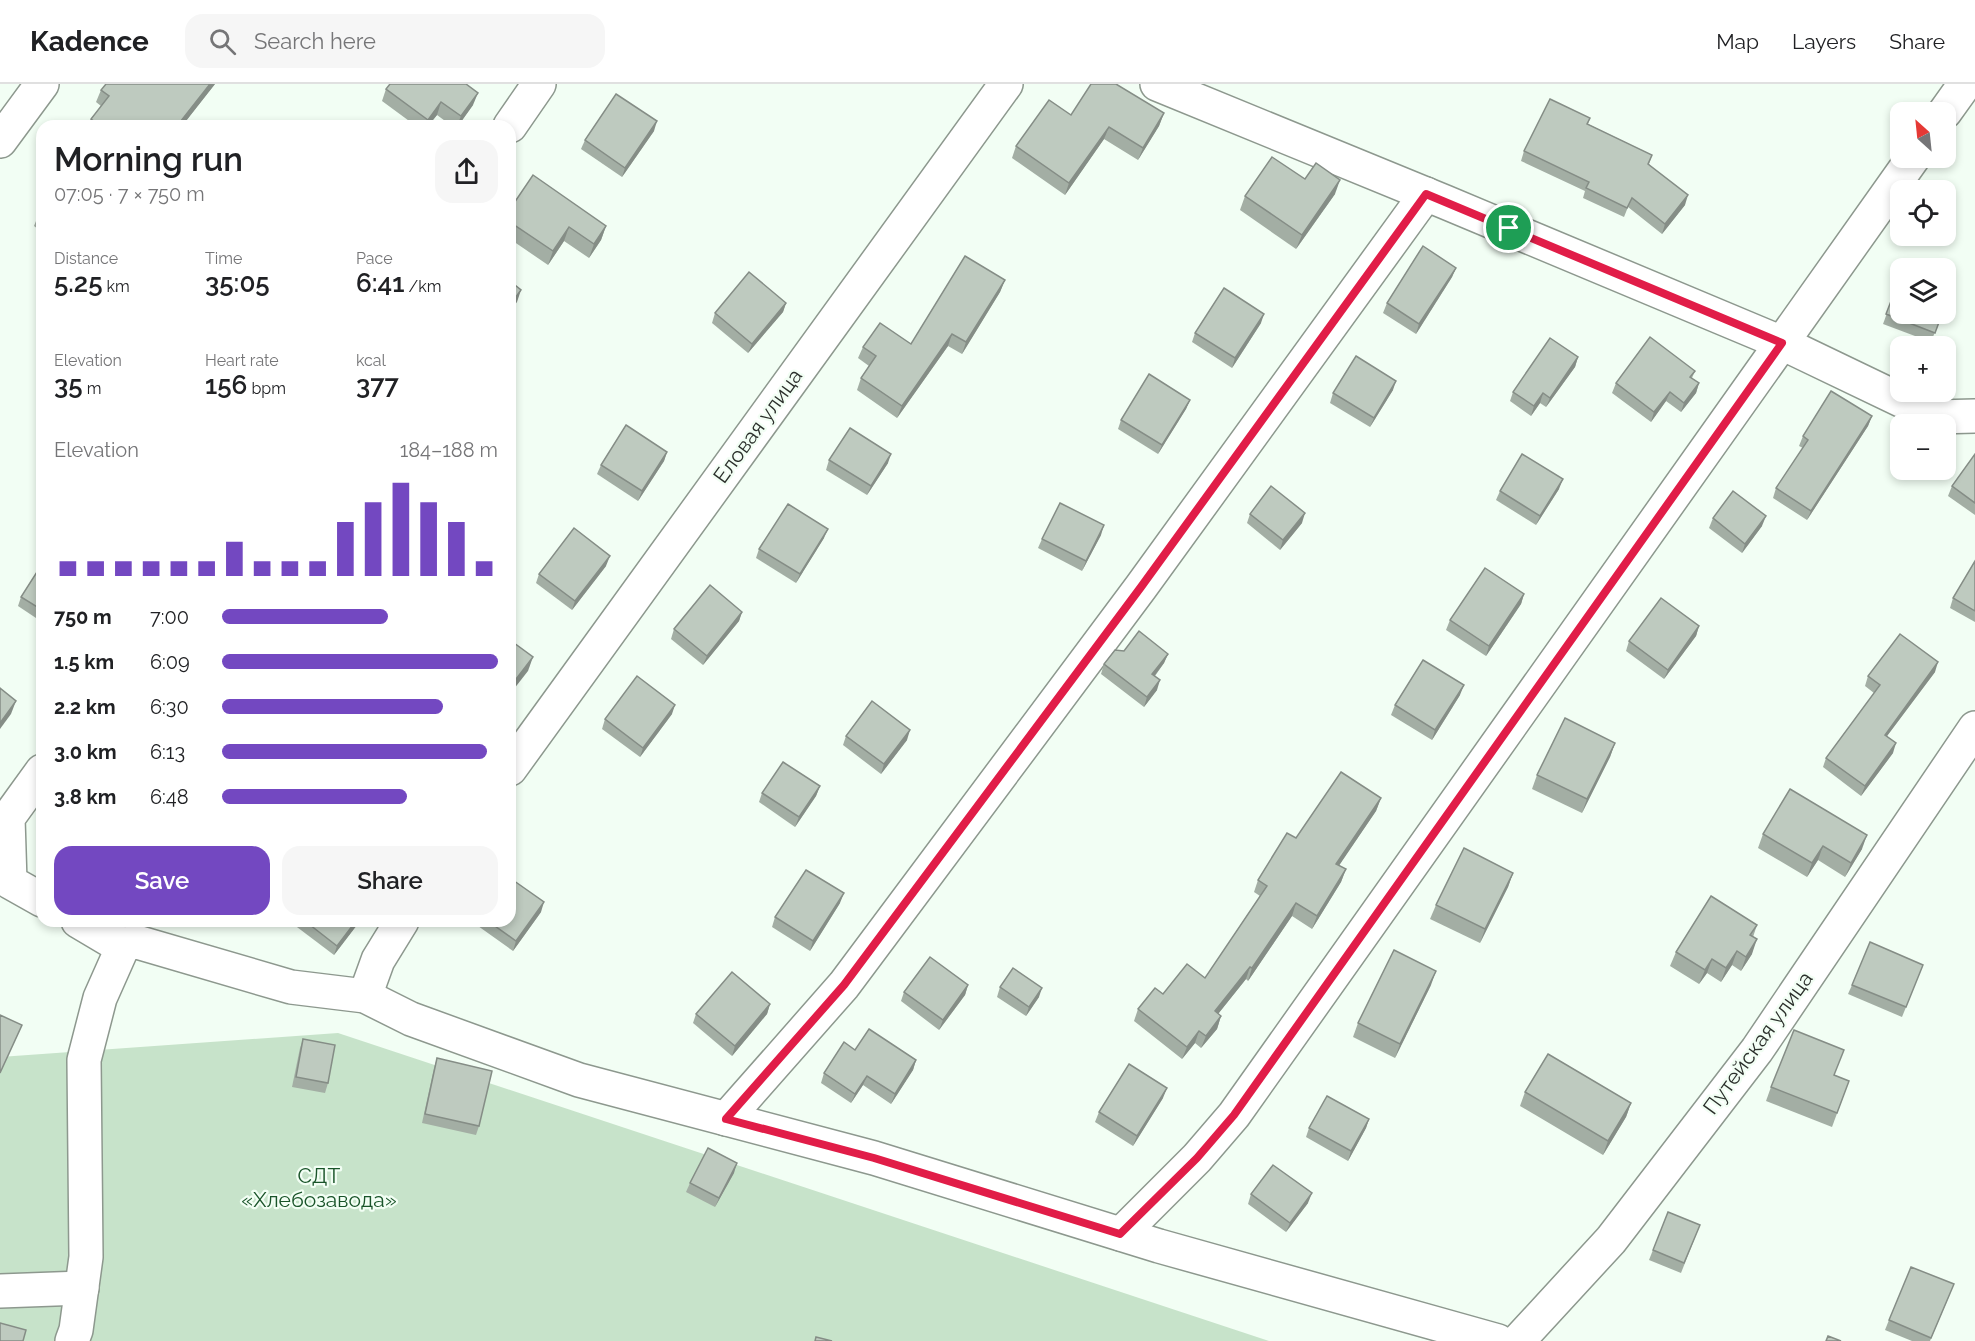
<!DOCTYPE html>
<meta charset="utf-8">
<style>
body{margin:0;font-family:Raleway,sans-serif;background:#f6f6f6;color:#202124;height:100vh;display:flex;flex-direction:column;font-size:22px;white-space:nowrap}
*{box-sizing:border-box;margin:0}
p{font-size:20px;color:#757577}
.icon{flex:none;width:33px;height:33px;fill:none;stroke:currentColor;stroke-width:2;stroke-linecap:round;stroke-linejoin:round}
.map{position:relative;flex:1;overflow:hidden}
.side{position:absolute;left:36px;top:36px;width:480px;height:807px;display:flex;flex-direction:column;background:#fff;border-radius:18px;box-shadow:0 3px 9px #0003}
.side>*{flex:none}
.needle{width:39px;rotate:333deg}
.fabs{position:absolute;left:1890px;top:18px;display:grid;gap:12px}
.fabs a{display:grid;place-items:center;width:66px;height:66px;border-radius:12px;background:#fff;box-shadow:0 3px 9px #0003;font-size:30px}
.pin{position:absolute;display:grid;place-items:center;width:51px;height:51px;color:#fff;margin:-26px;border:3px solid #fff;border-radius:50%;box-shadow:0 2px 6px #0007}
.round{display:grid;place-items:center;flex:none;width:63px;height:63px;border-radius:18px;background:#f6f6f6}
.summary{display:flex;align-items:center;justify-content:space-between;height:102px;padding:0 18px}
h1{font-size:33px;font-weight:600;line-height:45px}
.stats{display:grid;grid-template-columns:repeat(3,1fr);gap:9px;height:102px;padding:6px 18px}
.stats div{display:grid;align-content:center}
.stats b{font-size:26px;font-weight:600}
.stats small{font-size:16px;font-weight:400}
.stats p{font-size:16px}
.chart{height:168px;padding:12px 18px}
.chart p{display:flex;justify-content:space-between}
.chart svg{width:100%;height:108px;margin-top:6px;stroke:#7348c1;stroke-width:6}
.cta{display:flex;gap:12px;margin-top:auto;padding:12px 18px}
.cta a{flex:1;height:69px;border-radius:18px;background:#7348c1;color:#fff;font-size:24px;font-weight:600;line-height:69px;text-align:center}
.cta a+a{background:#f6f6f6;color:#202124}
ul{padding:0 18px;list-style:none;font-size:20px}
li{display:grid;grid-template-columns:96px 72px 1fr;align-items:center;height:45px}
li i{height:15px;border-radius:8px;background:#7348c1}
header{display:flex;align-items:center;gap:36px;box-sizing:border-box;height:84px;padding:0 30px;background:#fff;border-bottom:2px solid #e0e0e0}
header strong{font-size:28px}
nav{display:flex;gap:33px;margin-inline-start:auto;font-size:21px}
.search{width:420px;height:54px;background:#f6f6f6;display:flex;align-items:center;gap:15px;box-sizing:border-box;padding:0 21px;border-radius:18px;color:#757577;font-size:22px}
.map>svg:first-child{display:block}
.garden{fill:#c7e3ca}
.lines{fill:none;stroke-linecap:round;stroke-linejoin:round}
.minor-casing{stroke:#8d988e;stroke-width:36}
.minor{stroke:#fff;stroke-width:33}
.wall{fill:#a3aea4}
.shaded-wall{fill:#858d86}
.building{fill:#becabf;stroke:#858d86;stroke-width:1.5}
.route-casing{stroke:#fff;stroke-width:12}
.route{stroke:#e11d48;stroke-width:8}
.labels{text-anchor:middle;stroke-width:4.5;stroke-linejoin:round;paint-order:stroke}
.street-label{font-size:21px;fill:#2b2f2b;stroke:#f2fef4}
.park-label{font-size:21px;fill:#195429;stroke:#f2fef4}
</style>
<header>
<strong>Kadence</strong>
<div class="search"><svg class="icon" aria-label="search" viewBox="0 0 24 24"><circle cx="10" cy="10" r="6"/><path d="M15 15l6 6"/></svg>Search here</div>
<nav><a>Map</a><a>Layers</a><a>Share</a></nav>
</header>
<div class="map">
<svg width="1975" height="1257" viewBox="0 0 1975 1257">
<rect width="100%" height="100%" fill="#f2fef4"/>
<path class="garden" d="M338,949l931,308h-1269v-284z"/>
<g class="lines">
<defs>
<g id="minor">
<path d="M1157,0l288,118 337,141 154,74 39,-1"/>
<path d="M1945,28l20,-28"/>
<path d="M510,42l29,-42"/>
<path d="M0,57l42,-57"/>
<path d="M510,685l496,-685"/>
<path d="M42,687l-34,47 2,64 32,18"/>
<path d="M124,860l13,-2 154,45 74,9 46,23 168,61 295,78 285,88 339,95"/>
<path d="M365,912l13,-36 24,-39"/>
<path d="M726,1035l118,-134 297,-398 285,-393"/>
<path d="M1121,1150l76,-76 37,-43 679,-957"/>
<path d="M0,1207l82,-3"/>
<path d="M72,1257l4,-11 10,-73 -2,-197 16,-62 24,-54 -14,-4 -32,-19"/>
<path d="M1518,1257l93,-101 146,-190 218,-322"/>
</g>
</defs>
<use href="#minor" class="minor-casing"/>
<use href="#minor" class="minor"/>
</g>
<g class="wall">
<path d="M106,0h109l-33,42h-94l3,-7 10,-13 -5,-4 5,-12z"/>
<path d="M386,5l87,16 -15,21h-6l-15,-11 -9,11h-12l-34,-25z"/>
<path d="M1164,29l-5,13 -21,34 -34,-21 -39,56 -53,-37 4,-12 55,-31z"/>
<path d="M1590,34l-2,6 64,31 -3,9 36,41 -23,29 -34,-27 -4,10 -41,-19 2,-7 -64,-30 3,-10z"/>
<path d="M654,47l-32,46 -41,-28 4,-9z"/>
<path d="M1305,95l30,15 -39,55 -56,-39 5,-14z"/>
<path d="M510,125l96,17 -5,14 -12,18 -25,-17 -16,24 -38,-26z"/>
<path d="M42,127v21l-8,-6 4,-10z"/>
<path d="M1456,184l-4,9 -36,57 -33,-21 4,-10z"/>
<path d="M1900,194l42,36 -11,28 -48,-18z"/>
<path d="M1005,196l-5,12 -38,62 -14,-8 -51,72 -40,-28 4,-12 8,-12 -11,-8 5,-11 48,-3z"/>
<path d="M786,219l-3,9 -35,41 -36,-30 3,-10z"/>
<path d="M1261,239l-29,45 -40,-26 3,-9z"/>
<path d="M1578,273l-3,10 -29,40 -6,-4 -9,13 -21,-15 3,-9z"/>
<path d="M1695,287l-3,7 7,5 -3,10 -15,19 -15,-11 -15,21 -39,-29 4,-10z"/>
<path d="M1393,306l-23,37 -40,-24 3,-10z"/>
<path d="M1190,316l-4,9 -28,45 -40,-25 3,-9z"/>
<path d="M1872,332l-4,10 -61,94 -34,-22 3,-10 27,-40 -4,-2 4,-10z"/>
<path d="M667,368l-3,9 -26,40 -41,-27 4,-9z"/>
<path d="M1975,370v61l-27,-19 4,-10z"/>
<path d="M829,376l59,3 -21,32 -41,-25z"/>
<path d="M1559,405l-23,36 -40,-25 4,-9z"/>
<path d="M1250,430l52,9 -22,27 -33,-27z"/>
<path d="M1713,434l49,8 -20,27 -33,-25z"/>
<path d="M1101,451l-19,36 -44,-23 4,-9z"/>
<path d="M824,454l-28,45 -40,-25 3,-9z"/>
<path d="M1975,477v61l-25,-14 3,-10z"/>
<path d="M42,480v58l-24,-16 3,-9z"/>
<path d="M606,482l-34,44 -36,-27 3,-9z"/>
<path d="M1524,510l-3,10 -35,52 -40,-26 4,-10z"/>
<path d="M742,528l-3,9 -36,44 -32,-26 3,-10z"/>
<path d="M1699,542l-3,10 -32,43 -38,-28 3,-10z"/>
<path d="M1168,570l-4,9 -9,13 2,14 -13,17 -43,-33 3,-10z"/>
<path d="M1935,588l-48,64 6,17 -32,43 -38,-29 3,-9 48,-65 -9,-7 3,-10z"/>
<path d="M1460,611l-28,45 -41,-25 4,-10z"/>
<path d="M672,630l-32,43 -38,-28 3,-10z"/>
<path d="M846,652l61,4 -26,34 -38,-29z"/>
<path d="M1615,659l-5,14 -28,56 -50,-24 5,-14z"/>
<path d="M820,702l-4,10 -21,31 -36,-25 3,-9z"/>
<path d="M1381,714l-5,13 -37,54 7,4 -5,13 -29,47 -20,-13 -44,65 -2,-2 -28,35 3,2 -4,13 -16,19 -6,-5 -13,16 -48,-38 4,-12 25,-15 42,-16 55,-82 -6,-4 4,-12 38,-42z"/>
<path d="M1763,750l99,15 -17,28 -27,-17 -11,17 -49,-29z"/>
<path d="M1513,789l-5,14 -28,56 -50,-24 6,-14z"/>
<path d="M840,819l-30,48 -38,-24 3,-10z"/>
<path d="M541,828l-28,39 -42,-30h39z"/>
<path d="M289,837h71l-26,34z"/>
<path d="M1757,841l-4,12 -1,17 -11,17 -9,-6 -11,17 -14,-9 -8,11 -29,-18 6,-14z"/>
<path d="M1923,881l-21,52 -54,-23 4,-9z"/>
<path d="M968,901l-3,10 -26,35 -38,-29 3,-9z"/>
<path d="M1431,901l-36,73 -42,-21 5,-14z"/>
<path d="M1000,903l39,10 -13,19 -29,-19z"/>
<path d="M770,920l-3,10 -35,42 -39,-33 3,-9z"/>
<path d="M303,955l25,44 -3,10 -33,-6 8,-39z"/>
<path d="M855,966l61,10 -3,10 -22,34 -28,-19 -12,18 -30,-20 3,-10z"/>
<path d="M437,974l42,68 -3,9 -54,-12 12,-55z"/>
<path d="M1834,991l15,6 -17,46 -66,-26 5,-14z"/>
<path d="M1525,1008l106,11 -5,14 -23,38 -83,-49z"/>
<path d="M1163,1014l-30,48 -38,-24 4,-10z"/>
<path d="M1369,1035l-3,9 -18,33 -42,-24 3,-9z"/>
<path d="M734,1089l-19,34 -29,-15 4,-9z"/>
<path d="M1251,1110l57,9 -22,29 -38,-28z"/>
<path d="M1668,1128l32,13 -19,48 -32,-13z"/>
<path d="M1950,1210l-20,47h-18l-27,-11 4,-10z"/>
</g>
<g class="shaded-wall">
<path d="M210,0h5l-33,42h-5z"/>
<path d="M478,9l-5,12 -15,21h-1l4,-10z"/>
<path d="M441,18l-4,13 -9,11h-2l2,-6z"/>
<path d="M1164,29l-5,13 -21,34 5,-12z"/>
<path d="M657,37l-3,10 -32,46 3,-9z"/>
<path d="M1109,43l-5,12 -39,56 4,-12z"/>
<path d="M1340,96l-5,14 -39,55 6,-14z"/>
<path d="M1688,111l-3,10 -23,29 3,-10z"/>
<path d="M606,142l-5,14 -12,18 5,-14z"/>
<path d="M569,143l-5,14 -16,24 5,-14z"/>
<path d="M1456,184l-4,9 -36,57 3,-10z"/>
<path d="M1005,196l-5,12 -38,62 4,-12z"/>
<path d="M521,206l-4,12 -7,9v-6z"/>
<path d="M786,219l-3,9 -35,41 4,-9z"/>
<path d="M1264,230l-3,9 -29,45 3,-10z"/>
<path d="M952,250l-4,12 -51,72 5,-12z"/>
<path d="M1578,273l-3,10 -29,40 4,-9z"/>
<path d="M1396,297l-3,9 -23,37 4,-9z"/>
<path d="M1699,299l-3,10 -15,19 3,-9z"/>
<path d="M1670,308l-4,9 -15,21 3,-10z"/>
<path d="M1543,309l-3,10 -9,13 3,-10z"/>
<path d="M1190,316l-4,9 -28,45 4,-9z"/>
<path d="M1872,332l-4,10 -61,94 4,-9z"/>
<path d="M667,368l-3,9 -26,40 4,-10z"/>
<path d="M891,370l-3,9 -21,32 4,-9z"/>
<path d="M1563,395l-4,10 -23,36 4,-9z"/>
<path d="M1305,429l-3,10 -22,27 3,-10z"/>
<path d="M1766,432l-4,10 -20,27 3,-9z"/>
<path d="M1104,441l-3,10 -19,36 4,-10z"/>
<path d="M828,445l-4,9 -28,45 4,-9z"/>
<path d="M610,472l-4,10 -34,44 3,-9z"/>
<path d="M1524,510l-3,10 -35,52 3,-10z"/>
<path d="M742,528l-3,9 -36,44 4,-9z"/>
<path d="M1699,542l-3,10 -32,43 4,-9z"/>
<path d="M1168,570l-4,9 -15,20 3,-9z"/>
<path d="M533,573l-5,14 -18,23v-7z"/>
<path d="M1938,578l-3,10 -54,72 4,-9z"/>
<path d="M1160,596l-3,10 -13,17 3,-10z"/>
<path d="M1464,601l-4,10 -28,45 3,-10z"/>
<path d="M16,617l-5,13 -11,15v-6z"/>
<path d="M675,621l-3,9 -32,43 3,-9z"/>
<path d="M910,646l-3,10 -26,34 3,-10z"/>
<path d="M1615,659l-5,14 -28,56 5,-14z"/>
<path d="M1896,659l-3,10 -32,43 4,-10z"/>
<path d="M820,702l-4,10 -21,31 4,-10z"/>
<path d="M1381,714l-5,13 -44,65 4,-12z"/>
<path d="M1867,751l-5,14 -17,28 6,-14z"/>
<path d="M1823,762l-5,14 -11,17 5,-14z"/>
<path d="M1346,785l-5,13 -29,47 5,-13z"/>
<path d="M1513,789l-5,14 -28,56 5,-14z"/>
<path d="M844,809l-4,10 -30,48 3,-10z"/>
<path d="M544,818l-3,10 -28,39 3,-10z"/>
<path d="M1296,819l-4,13 -44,65 4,-13z"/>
<path d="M356,837h4l-26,34 3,-9z"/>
<path d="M1757,855l-5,15 -11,17 5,-14z"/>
<path d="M1737,867l-5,14 -11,17 5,-14z"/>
<path d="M1712,875l-5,14 -8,11 6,-14z"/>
<path d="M1250,883l-4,12 -36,45 5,-13z"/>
<path d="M1436,887l-5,14 -36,73 5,-14z"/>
<path d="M968,901l-3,10 -26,35 4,-10z"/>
<path d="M1042,904l-3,9 -13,19 3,-9z"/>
<path d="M770,920l-3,10 -35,42 3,-10z"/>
<path d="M1221,932l-4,13 -16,19 5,-12z"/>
<path d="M1199,947l-4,12 -13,16 5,-12z"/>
<path d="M916,976l-3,10 -22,34 4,-10z"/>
<path d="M867,992l-4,9 -12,18 4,-9z"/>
<path d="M1167,1004l-4,10 -30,48 4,-10z"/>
<path d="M1631,1019l-5,14 -23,38 5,-14z"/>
<path d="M1369,1035l-3,9 -18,33 3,-10z"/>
<path d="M737,1079l-3,10 -19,34 4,-9z"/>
<path d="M1312,1109l-4,10 -22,29 4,-9z"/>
</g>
<g class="building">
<path d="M106,0h104l-33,42h-77l-9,-7 18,-23 -8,-6z"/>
<path d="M390,0h76l12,9 -17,23 -20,-14 -13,18 -42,-31z"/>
<path d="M1091,0h25l48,29 -21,35 -34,-21 -40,56 -53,-37 33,-46 22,15z"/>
<path d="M616,10l41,27 -32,47 -40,-28z"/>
<path d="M1550,15l40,19 -3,6 65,31 -4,9 40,31 -23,29 -33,-26 -5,10 -41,-20 3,-6 -65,-31z"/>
<path d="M1272,73l33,22 11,-16 24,17 -38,55 -57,-39z"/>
<path d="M533,91l73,51 -12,18 -25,-17 -16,24 -43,-29v-13z"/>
<path d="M42,127v9l-4,-4z"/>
<path d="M1423,162l33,22 -37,56 -32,-21z"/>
<path d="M965,172l40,24 -39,62 -14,-8 -50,72 -41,-28 15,-22 -13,-9 17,-24 31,21z"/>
<path d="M749,188l37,31 -34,41 -37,-31z"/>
<path d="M1900,194v36h42l-7,19 -49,-19z"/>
<path d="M510,197l11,9 -11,15z"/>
<path d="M1946,203l6,2 -6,16z"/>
<path d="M1224,204l40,26 -29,44 -40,-25z"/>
<path d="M1650,253l45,34 -5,6 9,6 -15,20 -14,-11 -16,20 -38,-29z"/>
<path d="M1550,254l28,19 -28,41 -7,-5 -9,13 -21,-14z"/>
<path d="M1356,272l40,25 -22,37 -41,-25z"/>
<path d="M1149,290l41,26 -28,45 -41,-25z"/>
<path d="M1831,307l41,25 -61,95 -35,-23 32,-48 -5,-4z"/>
<path d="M626,341l41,27 -25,39 -41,-26z"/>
<path d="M850,344l41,26 -20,32 -42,-26z"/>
<path d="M1522,370l41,25 -23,37 -40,-25z"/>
<path d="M1975,370v49l-23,-17z"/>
<path d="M1271,402l34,27 -22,27 -33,-26z"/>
<path d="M1733,407l33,25 -21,28 -32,-26z"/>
<path d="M1060,419l44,22 -18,36 -44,-22z"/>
<path d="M788,420l40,25 -28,45 -41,-25z"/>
<path d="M574,444l36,28 -35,45 -36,-27z"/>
<path d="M1975,477v50l-22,-13z"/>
<path d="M42,480v46l-21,-13z"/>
<path d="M1485,484l39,26 -35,52 -39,-26z"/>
<path d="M710,501l32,27 -35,44 -33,-27z"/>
<path d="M1661,514l38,28 -31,44 -39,-29z"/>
<path d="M1139,547l29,23 -16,20 8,6 -13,17 -43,-33 11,-14 9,1z"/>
<path d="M1900,550l38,28 -53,73 11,8 -31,43 -39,-28 54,-73 -12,-9z"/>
<path d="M510,556l23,17 -23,30z"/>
<path d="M1423,576l41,25 -29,45 -40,-25z"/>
<path d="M637,592l38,29 -32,43 -38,-29z"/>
<path d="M0,604l16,13 -16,22z"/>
<path d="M872,617l38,29 -26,34 -38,-28z"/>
<path d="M1565,634l50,25 -28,56 -50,-24z"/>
<path d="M783,678l37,24 -21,31 -37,-24z"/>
<path d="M1341,688l40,26 -45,66 10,5 -29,47 -21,-13 -44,65 -2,-1 -35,44 6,5 -15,20 -7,-5 -12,16 -49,-38 17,-21 8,6 24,-30 18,14 62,-92 -9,-6 29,-47 9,5z"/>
<path d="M1790,705l77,46 -16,28 -28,-17 -11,17 -49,-29z"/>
<path d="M1464,764l49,25 -28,56 -49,-24z"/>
<path d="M806,786l38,23 -31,48 -38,-24z"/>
<path d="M510,794l34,24 -28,39 -28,-20h22z"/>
<path d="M1711,812l46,29 -7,10 7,4 -11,18 -9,-6 -11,17 -14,-9 -7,11 -29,-18z"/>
<path d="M305,837h51l-19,25z"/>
<path d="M1870,858l53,23 -17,42 -54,-22z"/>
<path d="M1394,866l42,21 -36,73 -42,-21z"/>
<path d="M930,873l38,28 -25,35 -39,-28z"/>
<path d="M1013,884l29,20 -13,19 -29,-20z"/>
<path d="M732,888l38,32 -35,42 -39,-32z"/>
<path d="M0,931l22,10 -22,48z"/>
<path d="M869,945l47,31 -21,34 -28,-18 -12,18 -31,-21 20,-31 11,8z"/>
<path d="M1794,946l50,20 -10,25 15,6 -12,32 -66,-26z"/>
<path d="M303,955l32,6 -7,38 -32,-6z"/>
<path d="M1548,970l83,49 -23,38 -83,-49z"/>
<path d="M437,974l55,13 -13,55 -54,-12z"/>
<path d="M1129,980l38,24 -30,48 -38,-24z"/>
<path d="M1327,1012l42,23 -18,32 -42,-23z"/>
<path d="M708,1064l29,15 -18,35 -29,-15z"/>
<path d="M1273,1081l39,28 -22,30 -39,-29z"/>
<path d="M1668,1128l32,13 -16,38 -31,-13z"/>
<path d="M1911,1183l43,17 -23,54 -42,-18z"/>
<path d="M0,1239l26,7 -3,11h-23z"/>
<path d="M1828,1252l13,5h-15z"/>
<path d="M816,1253l16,4h-17z"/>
</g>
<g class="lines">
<defs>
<path id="route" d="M1426,110l356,149 -548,772 -37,43 -77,76 -246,-76 -148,-39 118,-134 297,-398z"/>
</defs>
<use href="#route" class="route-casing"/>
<use href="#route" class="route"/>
</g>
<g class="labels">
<g class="street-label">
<text transform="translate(758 342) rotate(-54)" y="7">Еловая улица</text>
<text transform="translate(1758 959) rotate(-54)" y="7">Путейская улица</text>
</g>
<g class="park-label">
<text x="319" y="1099">СДТ<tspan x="319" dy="24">«Хлебозавода»</tspan></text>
</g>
</g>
</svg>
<div class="fabs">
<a><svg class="needle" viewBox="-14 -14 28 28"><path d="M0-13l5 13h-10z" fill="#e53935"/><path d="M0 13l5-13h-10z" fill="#757577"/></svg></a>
<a><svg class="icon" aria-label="locate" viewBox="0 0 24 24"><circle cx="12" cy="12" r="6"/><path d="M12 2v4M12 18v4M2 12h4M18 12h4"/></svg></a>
<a><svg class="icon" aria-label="layers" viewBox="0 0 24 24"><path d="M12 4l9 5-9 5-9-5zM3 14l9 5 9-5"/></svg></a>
<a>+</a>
<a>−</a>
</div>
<div class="pin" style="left:1509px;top:144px;background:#1e9e55"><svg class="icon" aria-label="arrive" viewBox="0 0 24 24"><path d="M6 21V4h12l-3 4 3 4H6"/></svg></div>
<section class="side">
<div class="summary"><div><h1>Morning run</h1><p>07:05 · 7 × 750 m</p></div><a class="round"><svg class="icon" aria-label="share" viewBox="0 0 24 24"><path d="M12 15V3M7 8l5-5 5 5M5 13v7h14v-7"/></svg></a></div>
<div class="stats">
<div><p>Distance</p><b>5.25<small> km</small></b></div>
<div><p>Time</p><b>35:05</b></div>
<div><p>Pace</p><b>6:41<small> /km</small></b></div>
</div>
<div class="stats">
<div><p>Elevation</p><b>35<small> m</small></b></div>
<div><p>Heart rate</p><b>156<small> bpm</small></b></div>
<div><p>kcal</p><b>377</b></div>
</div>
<div class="chart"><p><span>Elevation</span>184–188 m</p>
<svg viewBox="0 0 160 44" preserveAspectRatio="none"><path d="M5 44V38M15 44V38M25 44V38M35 44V38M45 44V38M55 44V38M65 44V30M75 44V38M85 44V38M95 44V38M105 44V22M115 44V14M125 44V6M135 44V14M145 44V22M155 44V38"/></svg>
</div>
<ul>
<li><b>750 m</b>7:00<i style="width:60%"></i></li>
<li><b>1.5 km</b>6:09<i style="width:100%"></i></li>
<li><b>2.2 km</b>6:30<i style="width:80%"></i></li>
<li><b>3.0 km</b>6:13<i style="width:96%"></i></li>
<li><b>3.8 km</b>6:48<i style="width:67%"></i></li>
</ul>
<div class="cta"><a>Save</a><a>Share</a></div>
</section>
</div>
